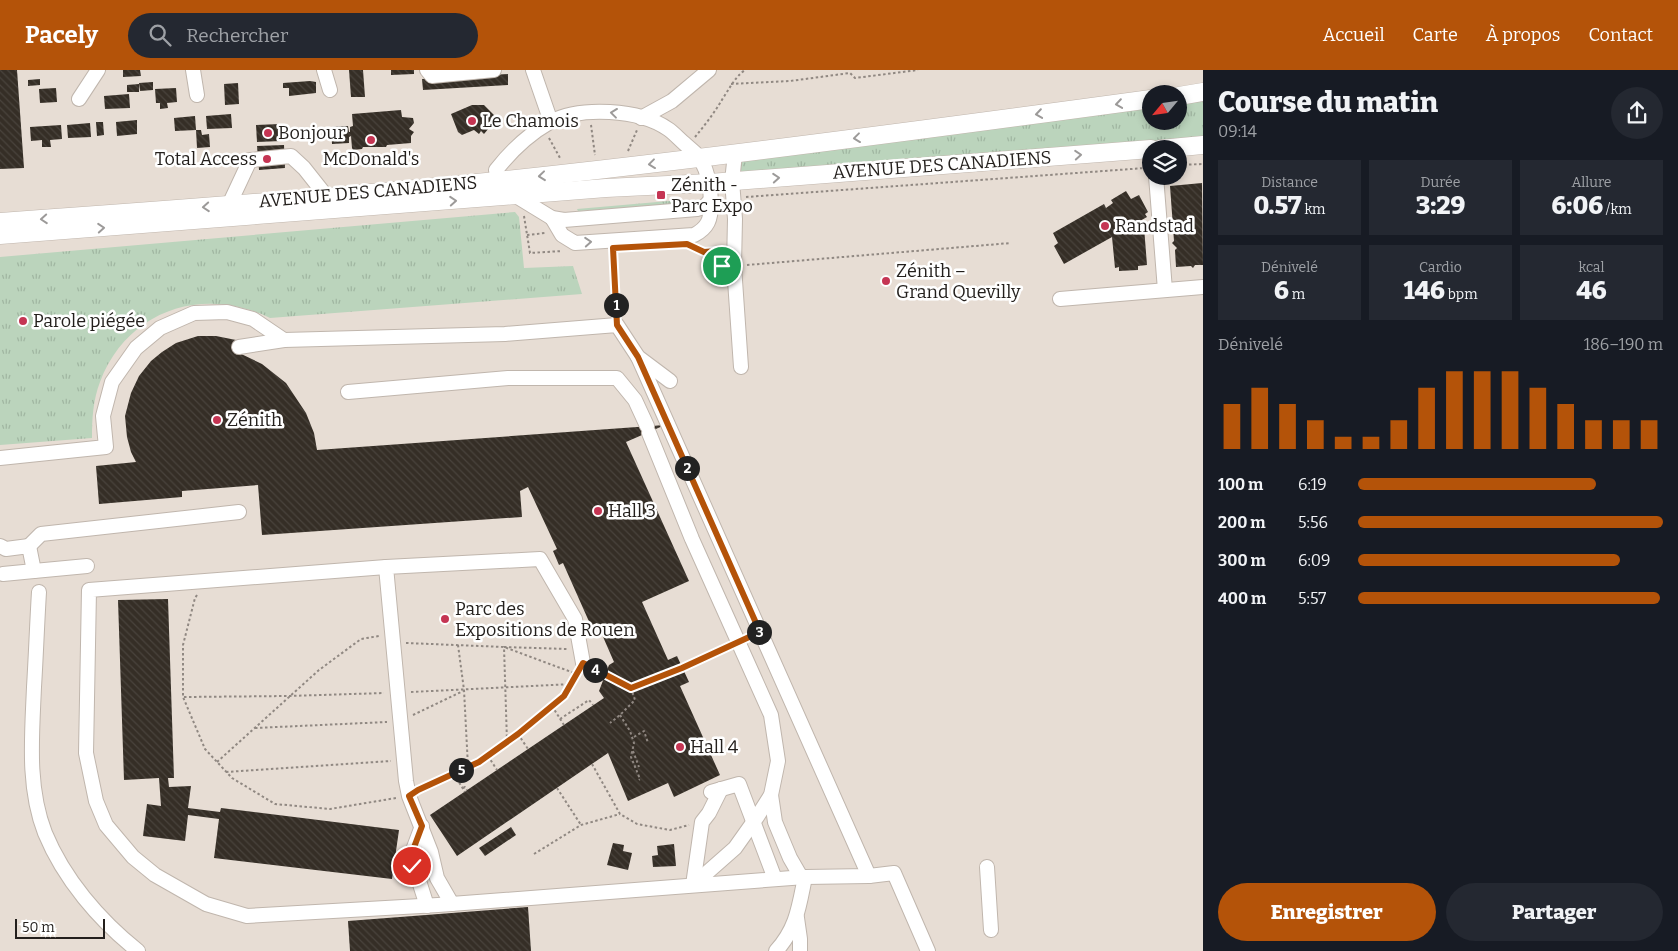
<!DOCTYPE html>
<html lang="fr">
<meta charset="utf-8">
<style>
body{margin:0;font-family:Bitter,serif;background:#242831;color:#f1f3f6;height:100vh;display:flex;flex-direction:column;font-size:19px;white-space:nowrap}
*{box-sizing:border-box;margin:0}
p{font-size:16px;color:#9ea1a6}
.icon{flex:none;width:28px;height:28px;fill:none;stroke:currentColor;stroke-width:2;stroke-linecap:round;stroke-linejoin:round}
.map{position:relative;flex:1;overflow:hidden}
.panel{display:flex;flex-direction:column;background:#171b24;width:475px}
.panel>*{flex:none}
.needle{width:32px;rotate:241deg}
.fabs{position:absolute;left:1142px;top:15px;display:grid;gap:10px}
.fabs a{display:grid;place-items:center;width:45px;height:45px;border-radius:50%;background:#171b24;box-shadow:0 2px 8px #0003;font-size:25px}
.scale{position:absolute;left:15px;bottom:12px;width:90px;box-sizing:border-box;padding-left:5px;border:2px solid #231f1c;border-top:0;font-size:14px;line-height:18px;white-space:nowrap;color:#231f1c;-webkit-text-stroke:4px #fff;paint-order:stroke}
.pin{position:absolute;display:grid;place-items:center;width:42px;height:42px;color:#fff;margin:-21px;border:2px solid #fff;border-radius:50%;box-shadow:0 1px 5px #0007}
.km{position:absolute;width:25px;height:25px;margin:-12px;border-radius:50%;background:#222;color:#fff;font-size:14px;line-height:25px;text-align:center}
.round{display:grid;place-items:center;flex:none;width:52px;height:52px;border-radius:26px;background:#242831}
.summary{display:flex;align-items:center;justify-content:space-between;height:85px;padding:0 15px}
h1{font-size:28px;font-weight:800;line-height:38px}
.figures{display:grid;grid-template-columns:repeat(3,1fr);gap:8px;height:85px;padding:5px 15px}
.figures div{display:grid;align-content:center;border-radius:0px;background:#242831;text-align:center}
.figures b{font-size:25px;font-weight:800}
.figures small{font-size:14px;font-weight:400}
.figures p{font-size:14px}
.chart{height:140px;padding:10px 15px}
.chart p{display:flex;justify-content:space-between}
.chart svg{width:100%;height:90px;margin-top:5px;stroke:#b45309;stroke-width:6}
.button{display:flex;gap:10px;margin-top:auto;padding:10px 15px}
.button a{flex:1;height:58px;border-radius:30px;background:#b45309;color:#fff;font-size:20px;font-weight:800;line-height:58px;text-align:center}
.button a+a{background:#242831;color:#f1f3f6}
ul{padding:0 15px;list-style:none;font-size:16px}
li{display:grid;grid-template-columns:80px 60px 1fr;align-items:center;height:38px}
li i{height:12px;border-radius:6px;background:#b45309}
header{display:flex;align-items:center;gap:30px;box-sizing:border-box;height:70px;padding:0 25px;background:#b45309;color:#fff}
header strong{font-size:24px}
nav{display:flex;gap:28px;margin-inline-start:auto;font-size:18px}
.search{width:350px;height:45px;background:#242831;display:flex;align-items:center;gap:12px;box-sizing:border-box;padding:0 18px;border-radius:28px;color:#9ea1a6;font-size:19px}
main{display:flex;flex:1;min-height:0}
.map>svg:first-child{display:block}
.grass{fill:url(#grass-tufts)}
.building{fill:url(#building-back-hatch)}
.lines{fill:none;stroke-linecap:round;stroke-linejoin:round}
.minor-casing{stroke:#c0b6ad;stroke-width:16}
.major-casing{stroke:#c0b6ad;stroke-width:19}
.path{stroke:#908882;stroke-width:2;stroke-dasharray:2.5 2.5;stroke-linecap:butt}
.minor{stroke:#fff;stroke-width:14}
.major{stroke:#fff;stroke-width:18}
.oneway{stroke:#9c9a99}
.route-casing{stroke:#fff;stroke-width:10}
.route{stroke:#b45309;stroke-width:6}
.poi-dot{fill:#c53553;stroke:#fff;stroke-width:2}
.labels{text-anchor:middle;stroke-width:5;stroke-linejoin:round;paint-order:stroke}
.poi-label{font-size:18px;fill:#231f1c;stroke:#fff;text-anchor:start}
.street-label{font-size:18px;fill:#231f1c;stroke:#fff}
</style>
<header>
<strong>Pacely</strong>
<div class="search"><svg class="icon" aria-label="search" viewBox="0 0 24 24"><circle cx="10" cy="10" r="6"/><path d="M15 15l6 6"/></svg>Rechercher</div>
<nav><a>Accueil</a><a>Carte</a><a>À propos</a><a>Contact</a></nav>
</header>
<main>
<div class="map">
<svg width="1203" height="881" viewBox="0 0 1203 881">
<defs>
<pattern id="grass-tufts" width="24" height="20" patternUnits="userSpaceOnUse" patternTransform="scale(1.25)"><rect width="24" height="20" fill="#bbd4bc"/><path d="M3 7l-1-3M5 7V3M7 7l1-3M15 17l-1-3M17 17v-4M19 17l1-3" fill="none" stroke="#a0b6a1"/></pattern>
<pattern id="building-back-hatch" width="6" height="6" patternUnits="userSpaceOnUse" patternTransform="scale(1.25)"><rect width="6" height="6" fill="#352e26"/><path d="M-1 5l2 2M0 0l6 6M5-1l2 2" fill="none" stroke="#49433c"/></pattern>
</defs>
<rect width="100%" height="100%" fill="#e7ddd4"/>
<g class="grass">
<path d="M1203,26v44l-467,34 3,-13 412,-60v20h28v-23z"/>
<path d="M680,130v5l-102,6 -1,-2z"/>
<path d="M515,142l4,5 5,51 49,-2 9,28 -312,24c-67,-33 -143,-8 -170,64 -7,18 -8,37 -8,56l-92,7v-188z"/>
</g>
<g class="building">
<path d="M0,0h17l7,98 -24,1z"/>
<path d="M123,0h17l1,6 -18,1z"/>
<path d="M349,0h14l2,27h-14z"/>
<path d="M391,0h23v4l-23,1z"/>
<path d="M508,4v11l-85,5 -1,-11z"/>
<path d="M40,9v6l-12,1v-6z"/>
<path d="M310,11l6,1v11l-27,3v-8h-6v-5z"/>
<path d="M153,12v8l-13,1 -1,-8z"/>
<path d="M238,13l1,21 -14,1 -1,-21z"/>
<path d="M139,14v8h-12v-7z"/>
<path d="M56,18l1,14 -17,1 -1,-14z"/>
<path d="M176,18l1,14 -10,1 1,5 -8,1v-6h-4l-1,-14z"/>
<path d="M129,24l1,14 -25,1 -1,-13z"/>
<path d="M472,35h12l11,11 -9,10 3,2 -5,6 -3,-3 -2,3 -5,-4 -12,5 -4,-3 -7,-18z"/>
<path d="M401,40l1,7 11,1 1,5 -5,6 5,3 -3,4v7l-24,2 -1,2h-23l-1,2 -9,1 -1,-2 -1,-12 -2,1v6l-17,1 -1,-17 17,-1 1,6h1v-5l3,-1 -1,-12z"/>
<path d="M231,44l1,14 -25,1 -1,-13z"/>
<path d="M195,46l1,14 -21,1 -1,-13z"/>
<path d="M137,50v14l-20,2 -1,-14z"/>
<path d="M96,52h7l1,13 -7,1z"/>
<path d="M90,53l1,14 -23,1 -1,-13z"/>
<path d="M280,54l1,17 -24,1 -1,-17z"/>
<path d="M61,55l1,14 -12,1 1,7h-9v-7l-11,1 -1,-14z"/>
<path d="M196,60h5l1,5 7,-1 1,13 -13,1z"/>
<path d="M284,75l1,23 -26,2 -2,-24z"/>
<path d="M1202,113l1,82h-8l-2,3 -2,-2 -15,1 -1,-17 2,-2 -5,-5 2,-2 -4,-55z"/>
<path d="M1126,121l5,8 8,-4 9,17 -3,2 2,3 -9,5 3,6 3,-1 3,38 -9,1v4l-19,1v-4l-4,1 -3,-31 -48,27 -10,-18 4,-3 -5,-10 51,-29 2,4 7,-5 -2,-3z"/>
<path d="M198,266h18l25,5 -4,11 25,12 24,19 20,30 8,20 3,17 348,-25 -39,17 63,139 -47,21 26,58 9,-4 12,26 -9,4 40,89 -46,22 -6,-14 -40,18 -20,-48 -151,103 -27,-41 174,-117 -5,-7 10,-26 5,-3 -17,-39 -6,3 -28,-63 -4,2 -6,-14 4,-2 -29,-62 -8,4 2,26 -260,18 -4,-50 -76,6v6l-83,7 -3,-38 40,-4 -5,-10 -4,-15 -2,-21 6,-23 8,-17 12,-15 11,-9 14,-9z"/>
<path d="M168,529l6,179h-6l1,9 22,-1 -3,22 32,4 1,-4 178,22 -7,49 -178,-21 5,-39 -31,-4 -3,26 -42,-5 4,-32 14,2 -2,-28 -35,2 -6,-180z"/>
<path d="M511,757l5,8 -31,21 -6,-8z"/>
<path d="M613,773l11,2 -1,6 9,2 -4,17 -21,-5z"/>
<path d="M674,774l2,22 -23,1 -1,-11 6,-1 -1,-9z"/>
<path d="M528,837l3,44h-181l-2,-30z"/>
</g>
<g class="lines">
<defs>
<g id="minor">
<path d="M193,0l4,25"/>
<path d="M324,0l6,20"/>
<path d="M427,0l5,6 62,-6"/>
<path d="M533,0l18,52"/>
<path d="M79,29l19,-29"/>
<path d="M641,48l31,-17 37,-31"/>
<path d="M735,84l-3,27 3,38 -1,47 7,101"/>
<path d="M1156,106l9,114"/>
<path d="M499,119l-3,-19c15,-19 33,-36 54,-48 31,-16 89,-13 118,7 6,4 11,10 17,15 5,5 13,10 16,16 8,14 10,28 10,44 0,15 -3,24 -17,31l-119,8 -13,-8 -10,-17"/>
<path d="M516,126l36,22 12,2 133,-11 7,-2 7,-7"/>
<path d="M229,135l21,-45 41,-4 13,12 23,29"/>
<path d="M1060,229l143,-12"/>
<path d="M239,277l45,-7 221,-6 112,-9 21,32 32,24"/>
<path d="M638,287l231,519"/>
<path d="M348,322l160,-14h109l18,22 12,26"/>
<path d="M649,363l43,106 79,176 7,46 -7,34 -14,22 -22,31 -42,37"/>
<path d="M0,388l106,-11 -3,-31 9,-34 24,-34 24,-20 34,-15 33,-1 26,7 31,21"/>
<path d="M0,476l6,3 23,-3 5,25 -31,3"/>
<path d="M29,476l12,-12 198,-22"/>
<path d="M386,497l-297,23 -3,163 10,48 10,24 27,32 22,18 51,29 41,12 191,-11 367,-28 64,-1 25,-3 34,78"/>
<path d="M34,501l53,-5"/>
<path d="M39,522c-2,32 -3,63 -5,95 -2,49 -7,100 11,146 19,46 54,87 93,118"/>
<path d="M711,722l28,-8 36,95"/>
<path d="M771,725l4,27 15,36 11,19"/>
<path d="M422,756l-9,24 -1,16 7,15 8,25"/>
<path d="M987,797l4,63"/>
<path d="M693,815l9,-63 7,-9 12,-24"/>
<path d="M452,834l-15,-26 -6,-26 -22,-56 -3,-15 -20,-214 154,-8 35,60 8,44"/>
<path d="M797,848l3,21v12"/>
<path d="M776,881c21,-23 23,-45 29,-74"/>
</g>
<g id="major">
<path d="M1179,26l24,-4"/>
<path d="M1160,79l43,-4"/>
<path d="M0,152c199,-14 399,-29 597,-52 185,-21 370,-46 554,-71"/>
<path d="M0,165l606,-47 104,-5 441,-34"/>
</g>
</defs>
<use href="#minor" class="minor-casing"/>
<use href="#major" class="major-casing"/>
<g class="path">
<path d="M731,14l59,-3 60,-8 5,5 63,-8"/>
<path d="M591,55l4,30"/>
<path d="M695,67c10,-12 20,-25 28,-39 7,-10 11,-20 22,-28"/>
<path d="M549,68l11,20"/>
<path d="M628,81l9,-21"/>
<path d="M1179,95l24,-1"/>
<path d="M746,127l399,-29"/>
<path d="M524,146l6,37 32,-2"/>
<path d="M527,165l18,-2"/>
<path d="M696,178l9,4 14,-1 1,6"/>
<path d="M613,184l3,58"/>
<path d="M747,195l264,-22"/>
<path d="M197,525l-2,3 -12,47v52l22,52 27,29 43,26 55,5 66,-11"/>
<path d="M406,573l98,4 70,26"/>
<path d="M458,575l6,45 4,77"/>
<path d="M595,600l36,18 4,12 -15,15 -10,8"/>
<path d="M631,618l97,-41"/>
<path d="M411,622l160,-8"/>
<path d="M184,627l105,-1 95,-3"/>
<path d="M552,636l12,19"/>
<path d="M413,645l50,-24"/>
<path d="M620,645l10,16 4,12 -3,14 9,22 -1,1"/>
<path d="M560,649l29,-19 4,5"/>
<path d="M255,658l132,-6"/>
<path d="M518,664l10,15"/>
<path d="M634,667l10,-6 4,12"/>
<path d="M507,672l-3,-95 63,2"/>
<path d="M633,681l6,16"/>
<path d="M488,686l9,14"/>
<path d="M217,692l102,-92 42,-31 18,-3"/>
<path d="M592,694l28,50 17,10 33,6 19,-5"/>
<path d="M226,702l165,-11"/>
<path d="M454,704l11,18"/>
<path d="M421,718l58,-26 39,-28 47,-38 11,-23"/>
<path d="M463,718l2,-1 2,3"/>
<path d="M557,718l24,37"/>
<path d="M534,784l47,-29 39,-11"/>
</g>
<use href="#minor" class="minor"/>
<use href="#major" class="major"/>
</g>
<defs><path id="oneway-chevron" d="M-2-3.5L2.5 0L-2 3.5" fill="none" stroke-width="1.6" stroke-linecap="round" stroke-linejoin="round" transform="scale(1.25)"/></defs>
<g class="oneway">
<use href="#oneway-chevron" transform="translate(1119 34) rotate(172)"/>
<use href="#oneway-chevron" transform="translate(614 43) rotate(-173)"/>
<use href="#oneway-chevron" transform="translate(1039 44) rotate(172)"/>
<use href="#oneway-chevron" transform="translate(857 68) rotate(173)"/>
<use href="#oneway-chevron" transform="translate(1078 85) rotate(-4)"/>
<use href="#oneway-chevron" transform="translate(652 94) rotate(173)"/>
<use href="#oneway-chevron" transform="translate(542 106) rotate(174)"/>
<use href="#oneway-chevron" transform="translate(776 108) rotate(-4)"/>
<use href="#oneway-chevron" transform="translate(453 131) rotate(-4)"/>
<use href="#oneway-chevron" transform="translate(206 137) rotate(176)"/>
<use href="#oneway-chevron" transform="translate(44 149) rotate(176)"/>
<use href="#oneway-chevron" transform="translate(101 158) rotate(-4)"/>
<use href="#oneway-chevron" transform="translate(588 172) rotate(-4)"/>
</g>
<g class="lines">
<defs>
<path id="route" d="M412,796l1,-16 9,-24 -13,-30 9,-6 61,-28 39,-28 46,-38 19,-33 48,25 51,-20 78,-36 -122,-275 -21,-32 -4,-77 74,-4 17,8 15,-1 3,15"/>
</defs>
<use href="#route" class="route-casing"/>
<use href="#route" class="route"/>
</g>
<g class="poi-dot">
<circle cx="472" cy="51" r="5"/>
<circle cx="268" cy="63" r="5"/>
<circle cx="371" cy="70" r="5"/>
<circle cx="267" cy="89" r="5"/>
<rect x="656" y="120" width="10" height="10" rx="2.5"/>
<circle cx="1105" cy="156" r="5"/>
<circle cx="886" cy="211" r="5"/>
<circle cx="23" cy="251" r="5"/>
<circle cx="217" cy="350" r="5"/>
<circle cx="598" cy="441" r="5"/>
<circle cx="445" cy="549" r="5"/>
<circle cx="680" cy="677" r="5"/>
</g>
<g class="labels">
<g class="poi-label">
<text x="482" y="57">Le Chamois</text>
<text x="278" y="69">Bonjour</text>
<text x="257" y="95" text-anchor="end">Total Access</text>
<text x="371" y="95" text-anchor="middle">McDonald's</text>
<text x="671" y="121">Zénith -<tspan x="671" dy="21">Parc Expo</tspan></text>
<text x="1115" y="162">Randstad</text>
<text x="896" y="207">Zénith –<tspan x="896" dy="21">Grand Quevilly</tspan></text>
<text x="33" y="257">Parole piégée</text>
<text x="227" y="356">Zénith</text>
<text x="608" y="447">Hall 3</text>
<text x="455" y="545">Parc des<tspan x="455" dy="21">Expositions de Rouen</tspan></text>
<text x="690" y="683">Hall 4</text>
</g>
<g class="street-label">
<text transform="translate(942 95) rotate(-4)" y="6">AVENUE DES CANADIENS</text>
<text transform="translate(368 122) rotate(-5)" y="6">AVENUE DES CANADIENS</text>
</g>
</g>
</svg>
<div class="fabs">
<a><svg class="needle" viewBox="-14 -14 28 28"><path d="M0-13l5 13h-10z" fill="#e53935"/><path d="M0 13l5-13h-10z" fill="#9ea1a6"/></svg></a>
<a><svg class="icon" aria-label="layers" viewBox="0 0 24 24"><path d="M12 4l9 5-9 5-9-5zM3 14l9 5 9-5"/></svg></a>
</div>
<div class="scale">50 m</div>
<div class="pin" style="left:722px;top:196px;background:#1e9e55"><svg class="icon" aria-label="arrive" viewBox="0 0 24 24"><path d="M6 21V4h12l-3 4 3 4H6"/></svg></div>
<div class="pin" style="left:412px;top:796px;background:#d93025"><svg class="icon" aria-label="check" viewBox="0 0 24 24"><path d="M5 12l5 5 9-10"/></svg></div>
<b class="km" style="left:616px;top:235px">1</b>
<b class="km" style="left:687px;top:398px">2</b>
<b class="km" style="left:759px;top:562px">3</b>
<b class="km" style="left:595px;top:600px">4</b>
<b class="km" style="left:461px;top:700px">5</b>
</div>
<section class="panel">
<div class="summary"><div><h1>Course du matin</h1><p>09:14</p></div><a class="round"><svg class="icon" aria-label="share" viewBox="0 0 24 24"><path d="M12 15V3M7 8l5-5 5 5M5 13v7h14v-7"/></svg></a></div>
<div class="figures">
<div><p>Distance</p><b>0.57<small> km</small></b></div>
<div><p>Durée</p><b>3:29</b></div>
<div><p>Allure</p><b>6:06<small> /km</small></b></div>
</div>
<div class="figures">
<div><p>Dénivelé</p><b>6<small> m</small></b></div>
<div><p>Cardio</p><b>146<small> bpm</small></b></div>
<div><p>kcal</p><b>46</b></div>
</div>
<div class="chart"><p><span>Dénivelé</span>186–190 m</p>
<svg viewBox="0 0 160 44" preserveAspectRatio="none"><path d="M5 44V22M15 44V14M25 44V22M35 44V30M45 44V38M55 44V38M65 44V30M75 44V14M85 44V6M95 44V6M105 44V6M115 44V14M125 44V22M135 44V30M145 44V30M155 44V30"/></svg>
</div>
<ul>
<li><b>100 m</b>6:19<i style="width:78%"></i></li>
<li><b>200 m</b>5:56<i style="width:100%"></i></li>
<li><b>300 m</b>6:09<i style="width:86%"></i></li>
<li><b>400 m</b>5:57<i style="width:99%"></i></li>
</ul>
<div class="button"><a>Enregistrer</a><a>Partager</a></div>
</section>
</main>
